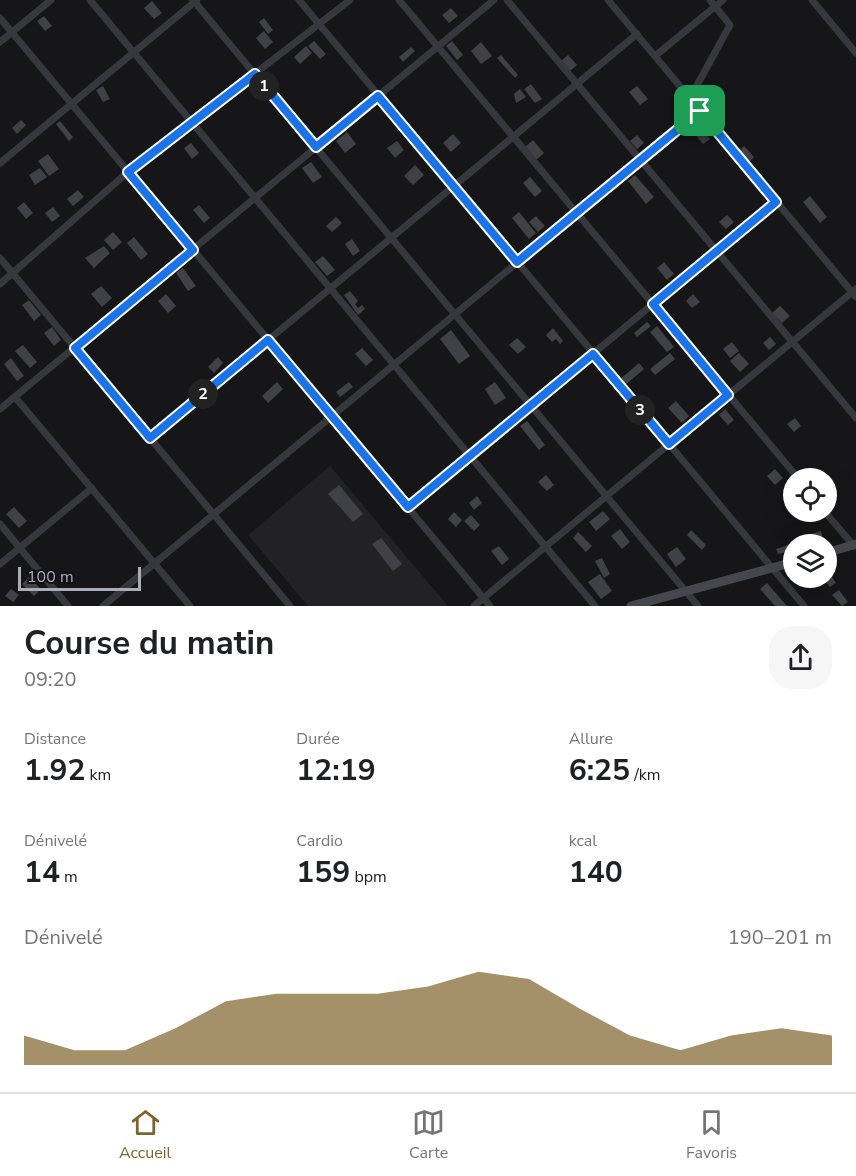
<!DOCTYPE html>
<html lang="fr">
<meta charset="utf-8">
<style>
body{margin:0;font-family:"Nunito Sans",sans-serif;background:#f6f6f6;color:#202124;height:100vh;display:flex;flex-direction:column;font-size:22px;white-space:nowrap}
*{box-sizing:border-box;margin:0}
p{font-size:20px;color:#757577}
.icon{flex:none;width:33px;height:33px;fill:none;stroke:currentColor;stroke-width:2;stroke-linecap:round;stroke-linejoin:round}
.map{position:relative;height:606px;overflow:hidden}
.details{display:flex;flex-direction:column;background:#fff;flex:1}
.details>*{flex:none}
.controls{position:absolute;left:783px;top:468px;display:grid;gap:12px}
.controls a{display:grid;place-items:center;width:54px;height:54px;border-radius:50%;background:#fff;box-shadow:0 6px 24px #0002;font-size:30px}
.scale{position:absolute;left:18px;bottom:15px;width:123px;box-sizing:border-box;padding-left:6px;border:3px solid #a8adb8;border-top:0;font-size:16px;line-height:21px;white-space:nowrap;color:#a8adb8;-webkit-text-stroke:4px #111113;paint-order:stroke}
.pin{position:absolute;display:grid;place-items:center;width:51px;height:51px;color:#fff;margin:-26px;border-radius:12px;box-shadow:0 3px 9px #0006}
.km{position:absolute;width:30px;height:30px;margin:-15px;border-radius:50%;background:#222;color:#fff;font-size:16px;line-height:30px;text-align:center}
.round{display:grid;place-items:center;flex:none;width:63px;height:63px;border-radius:24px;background:#f6f6f6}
.overview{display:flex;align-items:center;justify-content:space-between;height:102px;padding:0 24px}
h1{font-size:33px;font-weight:700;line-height:45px}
.stats{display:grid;grid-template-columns:repeat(3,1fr);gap:9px;height:102px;padding:6px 24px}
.stats div{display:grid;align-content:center}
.stats b{font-size:30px;font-weight:700}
.stats small{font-size:16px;font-weight:400}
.stats p{font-size:16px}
.chart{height:168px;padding:12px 24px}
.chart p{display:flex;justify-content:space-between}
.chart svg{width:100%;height:108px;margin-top:6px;fill:#7e622b;opacity:.7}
.menu{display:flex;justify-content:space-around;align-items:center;height:84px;border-top:2px solid #e0e0e0;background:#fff;font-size:16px;color:#757577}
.menu a{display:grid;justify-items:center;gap:3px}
.menu .selected{color:#7e622b}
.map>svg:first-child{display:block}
.built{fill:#222225}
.building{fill:#404145}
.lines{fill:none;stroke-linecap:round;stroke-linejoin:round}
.street{stroke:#37383d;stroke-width:7}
.secondary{stroke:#45474d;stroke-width:9}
.route-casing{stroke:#fff;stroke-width:12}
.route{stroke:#1a73e8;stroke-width:8}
</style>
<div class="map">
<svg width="856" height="606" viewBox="0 0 856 606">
<rect width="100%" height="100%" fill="#161618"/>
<path class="built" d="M330,466l118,140h-140l-60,-71z"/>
<g class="building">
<path d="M152,1l10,12 -8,6 -10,-11z"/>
<path d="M451,8l7,8 -9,7 -7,-8z"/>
<path d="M44,16l8,10 -7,5 -8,-10z"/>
<path d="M264,18l9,12 -5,4 -9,-12z"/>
<path d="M264,31l9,11 -8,7 -9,-11z"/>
<path d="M314,41l12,13 -6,5 -12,-13z"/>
<path d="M452,41l11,14 -6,5 -11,-14z"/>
<path d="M481,42l11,14 -11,8 -10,-13z"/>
<path d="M306,46l6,7 -12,11 -6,-7z"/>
<path d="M411,47l4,4 -12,11 -4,-5z"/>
<path d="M501,55l17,20 -3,3 -18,-20z"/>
<path d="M568,55l9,10 -7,6 -9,-10z"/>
<path d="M531,84l11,15 -7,4 -11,-14z"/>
<path d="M103,86l7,13 -7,3 -7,-12z"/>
<path d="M637,86l11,13 -8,6 -11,-13z"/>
<path d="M520,89l6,8 -10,6 -2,-9z"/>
<path d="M21,120l5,5 -9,9 -5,-6z"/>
<path d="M60,121l13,16 -4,4 -13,-17z"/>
<path d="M701,129l9,10 -7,5 -8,-10z"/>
<path d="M347,132l9,12 -11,9 -9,-12z"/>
<path d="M453,134l8,9 -10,9 -8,-9z"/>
<path d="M637,135l7,8 -7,6 -7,-8z"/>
<path d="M533,140l11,13 -8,7 -11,-13z"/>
<path d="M397,141l7,9 -9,8 -8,-10z"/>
<path d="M191,143l8,10 -7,6 -8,-11z"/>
<path d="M744,146l10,11 -5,5 -10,-11z"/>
<path d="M48,154l11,15 -10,7 -11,-15z"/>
<path d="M311,162l11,15 -9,6 -11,-15z"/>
<path d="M415,165l9,10 -11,10 -9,-9z"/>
<path d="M40,168l7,9 -12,8 -6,-10z"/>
<path d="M635,175l19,22 -8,7 -18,-23z"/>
<path d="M530,177l12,14 -7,6 -12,-14z"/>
<path d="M78,190l6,7 -11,9 -6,-7z"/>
<path d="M810,196l17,21 -7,6 -17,-21z"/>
<path d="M24,202l9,11 -7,6 -9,-11z"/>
<path d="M199,205l11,13 -6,5 -11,-13z"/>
<path d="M53,207l7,9 -8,6 -7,-9z"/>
<path d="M519,212l17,21 -7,6 -17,-21z"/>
<path d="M727,215l7,7 -8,7 -7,-7z"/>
<path d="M536,216l9,10 -7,6 -9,-10z"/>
<path d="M336,217l6,6 -10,9 -6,-6z"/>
<path d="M113,232l9,10 -9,8 -9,-10z"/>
<path d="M134,237l14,17 -7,6 -14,-17z"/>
<path d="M352,239l8,12 -7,5 -8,-12z"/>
<path d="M104,246l6,7 -16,15 -9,-10z"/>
<path d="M323,256l12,14 -8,6 -12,-14z"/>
<path d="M664,262l10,12 -7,6 -10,-12z"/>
<path d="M183,268l13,18 -8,5 -12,-18z"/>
<path d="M101,286l11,12 -10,9 -11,-13z"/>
<path d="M350,291l8,10 -3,3 3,4 4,-3 3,4 -7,6 -14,-20z"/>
<path d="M166,294l10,12 -8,7 -10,-12z"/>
<path d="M693,294l7,8 -8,6 -6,-7z"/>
<path d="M29,300l12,15 -7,6 -12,-16z"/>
<path d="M780,306l10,10 -8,7 -10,-10z"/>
<path d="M647,322l4,4 -14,11 -3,-4z"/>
<path d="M657,326l17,21 -7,5 -17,-20z"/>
<path d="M52,327l9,13 -7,6 -10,-13z"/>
<path d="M553,328l10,13 -3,3 -4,-5 -4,3 -6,-7z"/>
<path d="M451,330l19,26 -11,8 -19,-25z"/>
<path d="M770,337l6,7 -7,6 -6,-7z"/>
<path d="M517,338l9,9 -8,7 -9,-9z"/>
<path d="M732,342l7,9 -9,7 -7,-9z"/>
<path d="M23,345l14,17 -7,6 -15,-17z"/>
<path d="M362,348l11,12 -7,6 -11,-12z"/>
<path d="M670,353l5,6 -20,16 -5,-6z"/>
<path d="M739,353l10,11 -9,8 -10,-11z"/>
<path d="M218,357l5,6 -9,10 -6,-6z"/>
<path d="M11,358l13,18 -7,5 -13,-17z"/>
<path d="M639,363l5,6 -20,17 -5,-6z"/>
<path d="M277,382l6,7 -15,14 -6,-7z"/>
<path d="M349,382l4,5 -13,10 -4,-5z"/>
<path d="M495,382l11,16 -11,7 -10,-16z"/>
<path d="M676,401l13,15 -7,7 -14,-15z"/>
<path d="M725,409l9,11 -6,5 -9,-10z"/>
<path d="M795,418l6,8 -7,6 -7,-8z"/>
<path d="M527,421l18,24 -6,5 -19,-24z"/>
<path d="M775,469l8,9 -8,7 -8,-9z"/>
<path d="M546,475l8,10 -7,6 -9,-9z"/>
<path d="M339,485l24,29 -10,8 -25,-28z"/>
<path d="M477,496l5,7 -8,7 -5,-7z"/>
<path d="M14,507l13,14 -8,7 -13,-14z"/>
<path d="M603,511l7,8 -14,12 -7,-9z"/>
<path d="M454,512l8,8 -6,7 -8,-8z"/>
<path d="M471,515l9,10 -6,6 -10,-10z"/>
<path d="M620,529l10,13 -8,7 -11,-13z"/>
<path d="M691,530l15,15 -4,5 -15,-15z"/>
<path d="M821,531l2,8 -16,5 -3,-8z"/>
<path d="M578,532l14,14 -6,6 -13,-14z"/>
<path d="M381,538l21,26 -9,7 -21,-27z"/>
<path d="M792,544l2,6 -16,4 -2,-5z"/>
<path d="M499,546l10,13 -7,6 -11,-14z"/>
<path d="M677,547l9,12 -10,8 -9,-13z"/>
<path d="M602,558l8,16 -6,4 -9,-17z"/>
<path d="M828,571l8,12 -6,4 -7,-9h3z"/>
<path d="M600,574l12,17 -11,8 -13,-17z"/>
<path d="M29,577l12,12 -7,7 -12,-12z"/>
<path d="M767,583l20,23h-12l-15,-17z"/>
<path d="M11,589l8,6 -6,7 -8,-6z"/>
<path d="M839,590l9,12 -6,4 -10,-11z"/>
</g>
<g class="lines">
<g class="street">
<path d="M90,0l505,606"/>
<path d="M193,0l505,606"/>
<path d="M299,0l505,606"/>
<path d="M399,0l399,478"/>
<path d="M507,0l349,418"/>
<path d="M608,0l248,297"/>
<path d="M812,0l44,53"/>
<path d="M0,18l490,588"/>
<path d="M0,42l51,-42"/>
<path d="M655,56l68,-56"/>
<path d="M690,98l40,-73 -20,-25"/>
<path d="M0,163l197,-163"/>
<path d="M0,258l290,348"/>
<path d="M0,284l128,-112 222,-172"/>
<path d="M15,397l175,209"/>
<path d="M0,409l494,-409"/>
<path d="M150,438l487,-404"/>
<path d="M408,507l368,-305"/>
<path d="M825,512l29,34"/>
<path d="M0,524l68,82"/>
<path d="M0,564l92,-76"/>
<path d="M103,606l597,-495"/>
<path d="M474,606l382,-317"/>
</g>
<g class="secondary">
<path d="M826,553l30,-9"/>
<path d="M631,606l163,-44"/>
</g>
</g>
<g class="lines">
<defs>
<path id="route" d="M255,74l61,73 62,-51 139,166 183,-151 76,91 -123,102 75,91 -59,49 -76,-90 -185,153 -140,-167 -118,98 -75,-90 118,-98 -65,-78z"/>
</defs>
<use href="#route" class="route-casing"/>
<use href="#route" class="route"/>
</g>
</svg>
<div class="controls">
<a><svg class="icon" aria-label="locate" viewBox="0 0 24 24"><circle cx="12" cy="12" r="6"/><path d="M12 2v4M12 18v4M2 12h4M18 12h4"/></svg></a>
<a><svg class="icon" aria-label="layers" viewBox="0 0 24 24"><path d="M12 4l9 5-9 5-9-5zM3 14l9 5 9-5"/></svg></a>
</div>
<div class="scale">100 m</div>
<div class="pin" style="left:700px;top:111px;background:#1e9e55"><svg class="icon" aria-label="arrive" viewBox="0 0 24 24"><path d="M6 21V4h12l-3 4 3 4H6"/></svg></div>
<b class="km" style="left:264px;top:86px">1</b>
<b class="km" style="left:203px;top:394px">2</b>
<b class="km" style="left:640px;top:410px">3</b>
</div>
<section class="details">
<div class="overview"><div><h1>Course du matin</h1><p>09:20</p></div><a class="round"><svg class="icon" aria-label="share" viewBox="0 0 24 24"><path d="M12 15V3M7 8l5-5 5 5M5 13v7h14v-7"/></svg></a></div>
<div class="stats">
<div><p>Distance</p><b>1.92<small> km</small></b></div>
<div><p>Durée</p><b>12:19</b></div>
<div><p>Allure</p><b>6:25<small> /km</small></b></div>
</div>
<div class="stats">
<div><p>Dénivelé</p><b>14<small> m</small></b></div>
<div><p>Cardio</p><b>159<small> bpm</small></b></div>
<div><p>kcal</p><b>140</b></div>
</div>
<div class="chart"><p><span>Dénivelé</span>190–201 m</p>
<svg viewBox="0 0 160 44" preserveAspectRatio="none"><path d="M0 44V32L10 38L20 38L30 29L40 18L50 15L60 15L70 15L80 12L90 6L100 9L110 21L120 32L130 38L140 32L150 29L160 32V44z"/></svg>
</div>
</section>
<nav class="menu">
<a class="selected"><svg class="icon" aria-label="home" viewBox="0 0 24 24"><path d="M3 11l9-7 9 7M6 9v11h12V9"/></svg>Accueil</a>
<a><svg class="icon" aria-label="map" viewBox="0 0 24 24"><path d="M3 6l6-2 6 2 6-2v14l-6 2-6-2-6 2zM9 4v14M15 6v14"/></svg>Carte</a>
<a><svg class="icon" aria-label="saved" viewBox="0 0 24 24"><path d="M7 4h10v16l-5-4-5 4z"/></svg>Favoris</a>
</nav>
